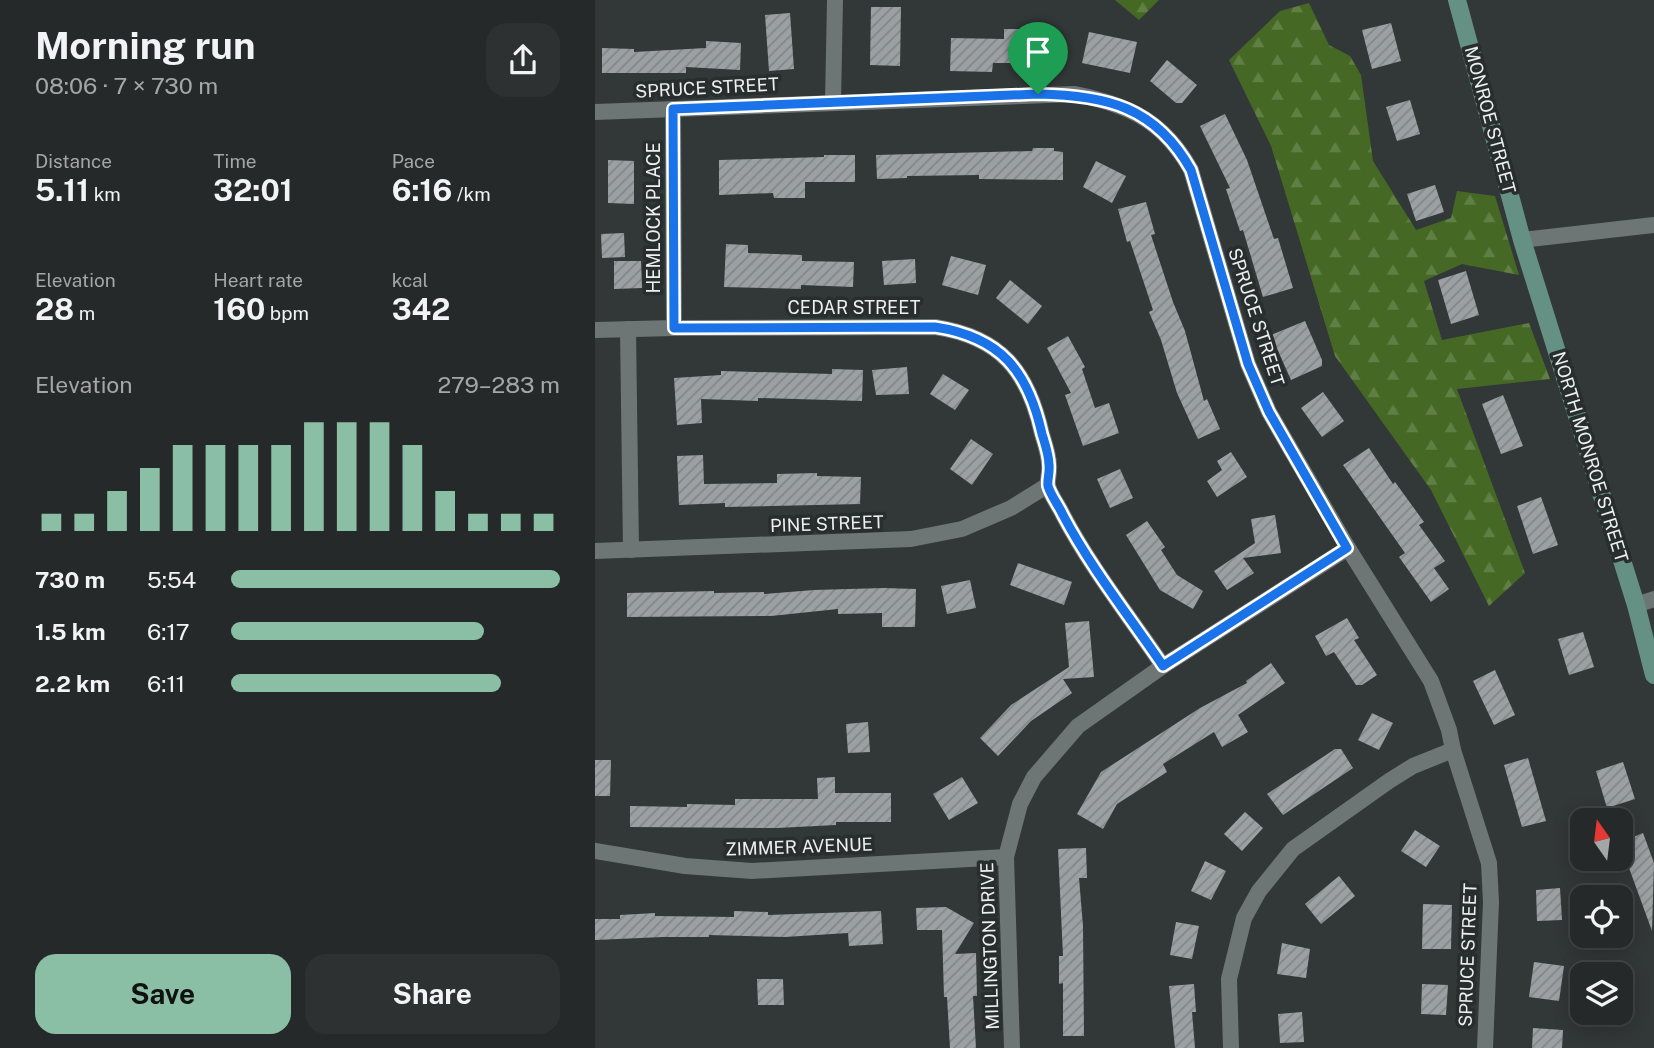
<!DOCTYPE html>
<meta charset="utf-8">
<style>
body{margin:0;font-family:"Public Sans",sans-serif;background:#2e3132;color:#f1f3f6;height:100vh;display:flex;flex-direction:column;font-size:26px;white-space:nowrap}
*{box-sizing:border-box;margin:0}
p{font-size:23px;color:#a4a6a8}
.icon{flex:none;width:38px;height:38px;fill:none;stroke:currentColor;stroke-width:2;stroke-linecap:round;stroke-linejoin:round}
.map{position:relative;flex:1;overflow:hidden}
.drawer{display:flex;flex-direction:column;background:#26292a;width:595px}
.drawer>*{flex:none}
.needle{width:46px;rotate:346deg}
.fabs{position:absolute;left:975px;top:808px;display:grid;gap:14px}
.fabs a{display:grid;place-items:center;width:63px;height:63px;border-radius:14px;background:#26292a;box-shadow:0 4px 18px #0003,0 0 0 2px #424547;font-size:35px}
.pin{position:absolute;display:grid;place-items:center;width:60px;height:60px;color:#fff;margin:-72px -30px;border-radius:50% 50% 50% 0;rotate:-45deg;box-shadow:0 0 7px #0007}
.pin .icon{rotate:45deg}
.round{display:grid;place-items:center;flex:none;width:74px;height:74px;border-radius:21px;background:#2e3132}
.summary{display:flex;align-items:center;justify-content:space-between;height:119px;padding:0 35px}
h1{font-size:38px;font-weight:700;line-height:52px}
.metrics{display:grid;grid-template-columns:repeat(3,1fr);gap:10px;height:119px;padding:7px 35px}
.metrics div{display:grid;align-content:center}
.metrics b{font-size:30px;font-weight:700}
.metrics small{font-size:19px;font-weight:400}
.metrics p{font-size:19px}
.chart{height:196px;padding:14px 35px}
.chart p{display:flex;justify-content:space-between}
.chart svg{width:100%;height:126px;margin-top:7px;stroke:#8abfa5;stroke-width:6}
.button{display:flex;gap:14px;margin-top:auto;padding:14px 35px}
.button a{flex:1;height:80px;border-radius:21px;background:#8abfa5;color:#111;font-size:28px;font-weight:700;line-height:80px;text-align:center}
.button a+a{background:#2e3132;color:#f1f3f6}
ul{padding:0 35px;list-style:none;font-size:23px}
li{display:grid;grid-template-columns:112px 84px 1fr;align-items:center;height:52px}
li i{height:18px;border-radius:9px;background:#8abfa5}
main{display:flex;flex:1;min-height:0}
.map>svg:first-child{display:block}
.forest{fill:url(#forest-firs)}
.building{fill:url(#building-hatch)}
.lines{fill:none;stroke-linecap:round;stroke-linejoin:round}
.street{stroke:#6e7575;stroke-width:16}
.secondary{stroke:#659184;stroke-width:18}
.route-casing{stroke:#fff;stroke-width:14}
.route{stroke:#1a73e8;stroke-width:9}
.labels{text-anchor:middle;stroke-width:7;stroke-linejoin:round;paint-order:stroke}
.street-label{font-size:18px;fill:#ecf0f0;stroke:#282d2e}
</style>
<main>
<section class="drawer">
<div class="summary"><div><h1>Morning run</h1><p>08:06 · 7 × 730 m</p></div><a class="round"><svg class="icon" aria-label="share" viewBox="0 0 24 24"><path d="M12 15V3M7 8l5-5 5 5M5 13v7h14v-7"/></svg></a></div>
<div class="metrics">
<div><p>Distance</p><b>5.11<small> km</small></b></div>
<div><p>Time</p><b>32:01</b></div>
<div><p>Pace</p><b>6:16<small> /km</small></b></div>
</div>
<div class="metrics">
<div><p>Elevation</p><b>28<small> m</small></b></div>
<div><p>Heart rate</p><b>160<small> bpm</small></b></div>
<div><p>kcal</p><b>342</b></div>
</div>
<div class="chart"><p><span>Elevation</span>279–283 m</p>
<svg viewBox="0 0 160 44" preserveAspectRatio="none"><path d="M5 44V38M15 44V38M25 44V30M35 44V22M45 44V14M55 44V14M65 44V14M75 44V14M85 44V6M95 44V6M105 44V6M115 44V14M125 44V30M135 44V38M145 44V38M155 44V38"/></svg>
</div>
<ul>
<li><b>730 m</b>5:54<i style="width:100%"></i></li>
<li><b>1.5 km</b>6:17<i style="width:77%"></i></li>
<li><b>2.2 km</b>6:11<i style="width:82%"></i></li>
</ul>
<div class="button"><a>Save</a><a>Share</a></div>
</section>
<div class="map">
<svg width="1059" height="1048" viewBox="0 0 1059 1048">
<defs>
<pattern id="forest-firs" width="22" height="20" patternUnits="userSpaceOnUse" patternTransform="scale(1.75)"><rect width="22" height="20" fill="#456924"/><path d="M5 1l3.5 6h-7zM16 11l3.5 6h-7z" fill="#607f44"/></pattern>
<pattern id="building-hatch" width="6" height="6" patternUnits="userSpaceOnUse" patternTransform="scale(1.75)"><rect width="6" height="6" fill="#9ba0a3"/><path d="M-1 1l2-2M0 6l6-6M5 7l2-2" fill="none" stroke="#828688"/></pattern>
</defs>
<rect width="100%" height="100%" fill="#323738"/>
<g class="forest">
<path d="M520,0h44l-20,20z"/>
<path d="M714,3l20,42 21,11 11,19 12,86 43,69 35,-12 6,-27 38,5 24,79 -57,-11 -38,17 18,59 87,-17 21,56 -93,10 68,184 -36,33 -58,-116 -96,-134 -64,-210 -42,-86 51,-49z"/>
</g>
<g class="building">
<path d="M276,7h30l-1,59 -30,-1z"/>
<path d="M195,13l4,56 -25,2 -4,-56z"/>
<path d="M796,23l10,38 -29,8 -10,-39z"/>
<path d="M409,29h51v34h-62l-1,9 -42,-1 1,-33 53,1z"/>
<path d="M494,32l48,10 -7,31 -48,-10z"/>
<path d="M111,41l35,2 -1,27 -54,-3v6h-84v-25l32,1v3l72,-4z"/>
<path d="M572,60l30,25 -15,18h-6l-26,-22z"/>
<path d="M815,100l10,34 -23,7 -11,-34z"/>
<path d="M630,114l22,46 27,79 4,-1 15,50 -30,9 -20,-67 -3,1 -14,-42 4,-1 -30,-62z"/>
<path d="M438,148h21v3l9,1v28l-84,-1v-4l-72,1v2l-30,1 -1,-24 156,-4z"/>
<path d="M229,155h31v27h-50v16h-31l-1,-5 -54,2v-35l105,-3z"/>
<path d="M13,160l26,1v43l-26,-1z"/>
<path d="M501,161l30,15 -14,27 -29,-16z"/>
<path d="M840,185l9,27 -28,9 -9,-27z"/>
<path d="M551,202l9,32 -4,1 22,67 12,29 19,70 3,-2 13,30 -22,10 -21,-46 -16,-53 -12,-28 4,-2 -23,-69 -3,1 -9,-33z"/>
<path d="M29,233l1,24 -23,1 -1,-24z"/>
<path d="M131,244l22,1v8l54,2v6l52,1 -1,25 -52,-2v4l-77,-2z"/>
<path d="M356,256l35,9 -8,30 -36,-10z"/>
<path d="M320,259l1,24 -32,2 -2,-24z"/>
<path d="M19,261h27l1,27 -28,1z"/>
<path d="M871,271l13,44 -28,9 -13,-44z"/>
<path d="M415,280l32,26 -14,18 -32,-26z"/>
<path d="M710,321l17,39v6l-31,14 -20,-45z"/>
<path d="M473,336l17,31 -3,2 13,39 14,-5 10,30 -36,13 -18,-51 6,-2 -24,-45z"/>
<path d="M312,367l2,27 -33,1 -4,-25z"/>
<path d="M237,369l31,1 -1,31 -104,-3v3l-57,-2 1,24 -25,2 -3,-47 47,-3v-4l111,3z"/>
<path d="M348,374l26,16 -14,20 -25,-16z"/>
<path d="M728,392l21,29 -22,16 -21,-29z"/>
<path d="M908,395l20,51 -22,8 -19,-50z"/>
<path d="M376,439l22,15 -21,31 -22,-16z"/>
<path d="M774,448l24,36 2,-2 29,40 -5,3 26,36 -11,7 15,21 -18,13 -32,-45 6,-4 -62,-88z"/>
<path d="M636,452l16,25 -30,20 -10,-16 15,-11 -5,-9z"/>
<path d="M108,455l1,29 73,-1v-9l40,-1v3l44,1 -1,27 -135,3v-4l-46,2 -2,-49z"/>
<path d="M525,469l13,29 -23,10 -13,-29z"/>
<path d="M946,497l17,48 -25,9 -16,-48z"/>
<path d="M680,515l6,38 -38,5 11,15 -27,17 -13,-19 41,-28 -4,-24z"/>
<path d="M552,521l18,26 -4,3 16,25 26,16 -10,18 -33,-19 -34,-55z"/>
<path d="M423,563l54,19 -8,23 -54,-20z"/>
<path d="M375,580l6,28 -29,6 -6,-28z"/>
<path d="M289,588l32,1 -1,38h-33v-14l-44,1v-5l-67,7 -144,1v-24l87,-2v2l50,-1v2l50,-4z"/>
<path d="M752,618l12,20 -5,2 23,35 -15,10h-6l-22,-33 -8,4 -11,-20z"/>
<path d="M494,621l5,56 -31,2 9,14 -41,28 -33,35 -18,-18 31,-33 58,-38 -4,-44z"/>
<path d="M988,632l11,35 -25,8 -11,-36z"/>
<path d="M676,663l14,20 -47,32 10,17 -26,15 -8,-15 -51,32 4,8 -50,32 -14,25 -26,-15 24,-42 99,-64 47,-25 -1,-2z"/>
<path d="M900,670l20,45 -21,10 -21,-44z"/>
<path d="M777,713l21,10 -14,27 -21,-10z"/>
<path d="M273,722l2,30 -22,1 -2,-29z"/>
<path d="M740,749h6l12,19 -70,47 -16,-21z"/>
<path d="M933,758l18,63 -24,6 -18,-62z"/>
<path d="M0,760h16l-1,36h-15z"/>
<path d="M1028,762l12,37 -28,9 -11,-37z"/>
<path d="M240,777v16h56v29h-55v3l-59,3 -147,-1v-21l57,1v-3l48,1v-6h83l-1,-21z"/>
<path d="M367,777l16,26 -29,17 -16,-26z"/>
<path d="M650,812l18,16 -21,23 -18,-17z"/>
<path d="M820,830l25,16 -14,21 -25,-16z"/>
<path d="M1048,833l11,30 -2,68 -31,-85v-4z"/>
<path d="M491,848l1,30h-8l4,48 1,110h-21v-53l-4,1v-28h4l-5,-107z"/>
<path d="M610,861l21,10 -15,29 -20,-9z"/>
<path d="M744,876l16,20 -34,28 -16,-20z"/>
<path d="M965,888l2,32 -25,1 -1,-31z"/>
<path d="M828,904l29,1 -1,44h-29z"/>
<path d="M351,907l28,16 -19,31 21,-1 1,43h-4l3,52h-26l-3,-51h-3l-2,-67h-25l-1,-22z"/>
<path d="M139,911l34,1v3l113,-4 2,33 -34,2 -1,-13 -63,4 -76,-2v2h-46l-68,3v-21h25v-4l35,-2v3l79,1z"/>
<path d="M581,922l23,4 -7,33 -22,-4z"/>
<path d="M687,943l28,6 -4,29 -29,-4z"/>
<path d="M939,962l30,4 -5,35 -30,-4z"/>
<path d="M162,979h26l1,26h-26z"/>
<path d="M599,984l2,28h-4l3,36h-20l-6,-62z"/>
<path d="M827,984l26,1 -2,30 -25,-1z"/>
<path d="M707,1012l2,30 -24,1 -2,-29z"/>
<path d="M938,1028l30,2 -1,18h-30z"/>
</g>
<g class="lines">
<g class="street">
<path d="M238,102l2,-102"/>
<path d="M78,109l1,219"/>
<path d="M0,112l480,-18c54,11 89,27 116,76l57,194 21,48 79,136 83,133 18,49 4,20 36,113 2,39 -6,146"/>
<path d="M927,240l132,-15"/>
<path d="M33,329l3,221"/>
<path d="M0,330l79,-2 261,-1c66,10 93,44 107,107 3,10 7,21 7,31 1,7 -2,15 -1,21 3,10 11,20 15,29 28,53 66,101 100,151"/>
<path d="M0,551l316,-12 51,-10 49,-21 37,-23"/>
<path d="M1041,605l18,-6"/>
<path d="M0,851l90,15 67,5 254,-14"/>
<path d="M417,1048l-6,-191 14,-53 14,-27 44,-51 85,-60 185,-118"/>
<path d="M636,1048l-2,-69 15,-61 15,-27 34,-42 96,-68 24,-15 40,-16"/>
</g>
<path class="secondary" d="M862,0l65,240 114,365 18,70"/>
</g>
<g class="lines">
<defs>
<path id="route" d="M443,94c68,1 118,13 153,76l57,194 21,48 78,136 -184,118c-34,-50 -72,-98 -100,-151 -4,-9 -12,-19 -15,-29 -1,-6 2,-14 1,-21 0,-10 -4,-21 -7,-31 -14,-63 -41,-97 -107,-107l-261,1 -1,-219z"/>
</defs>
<use href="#route" class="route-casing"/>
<use href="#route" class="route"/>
</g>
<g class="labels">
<g class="street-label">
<text transform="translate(112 88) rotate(-3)" y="6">SPRUCE STREET</text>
<text transform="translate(895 120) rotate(75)" y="6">MONROE STREET</text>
<text transform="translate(59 218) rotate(-90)" y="6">HEMLOCK PLACE</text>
<text x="259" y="314">CEDAR STREET</text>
<text transform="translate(661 317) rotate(72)" y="6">SPRUCE STREET</text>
<text transform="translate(995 457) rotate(73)" y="6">NORTH MONROE STREET</text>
<text transform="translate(232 524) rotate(-2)" y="6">PINE STREET</text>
<text transform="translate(204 847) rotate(-2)" y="6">ZIMMER AVENUE</text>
<text transform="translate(395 946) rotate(-92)" y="6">MILLINGTON DRIVE</text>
<text transform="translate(873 955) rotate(-88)" y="6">SPRUCE STREET</text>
</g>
</g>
</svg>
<div class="fabs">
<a><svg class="needle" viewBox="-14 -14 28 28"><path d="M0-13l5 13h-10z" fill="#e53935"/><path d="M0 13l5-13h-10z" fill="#a4a6a8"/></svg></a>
<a><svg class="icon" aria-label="locate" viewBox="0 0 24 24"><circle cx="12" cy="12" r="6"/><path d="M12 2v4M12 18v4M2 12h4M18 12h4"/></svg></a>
<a><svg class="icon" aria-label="layers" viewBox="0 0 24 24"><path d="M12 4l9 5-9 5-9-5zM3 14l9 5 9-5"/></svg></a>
</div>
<div class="pin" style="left:443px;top:94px;background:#1e9e55"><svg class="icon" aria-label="arrive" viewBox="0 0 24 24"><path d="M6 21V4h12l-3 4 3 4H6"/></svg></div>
</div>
</main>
